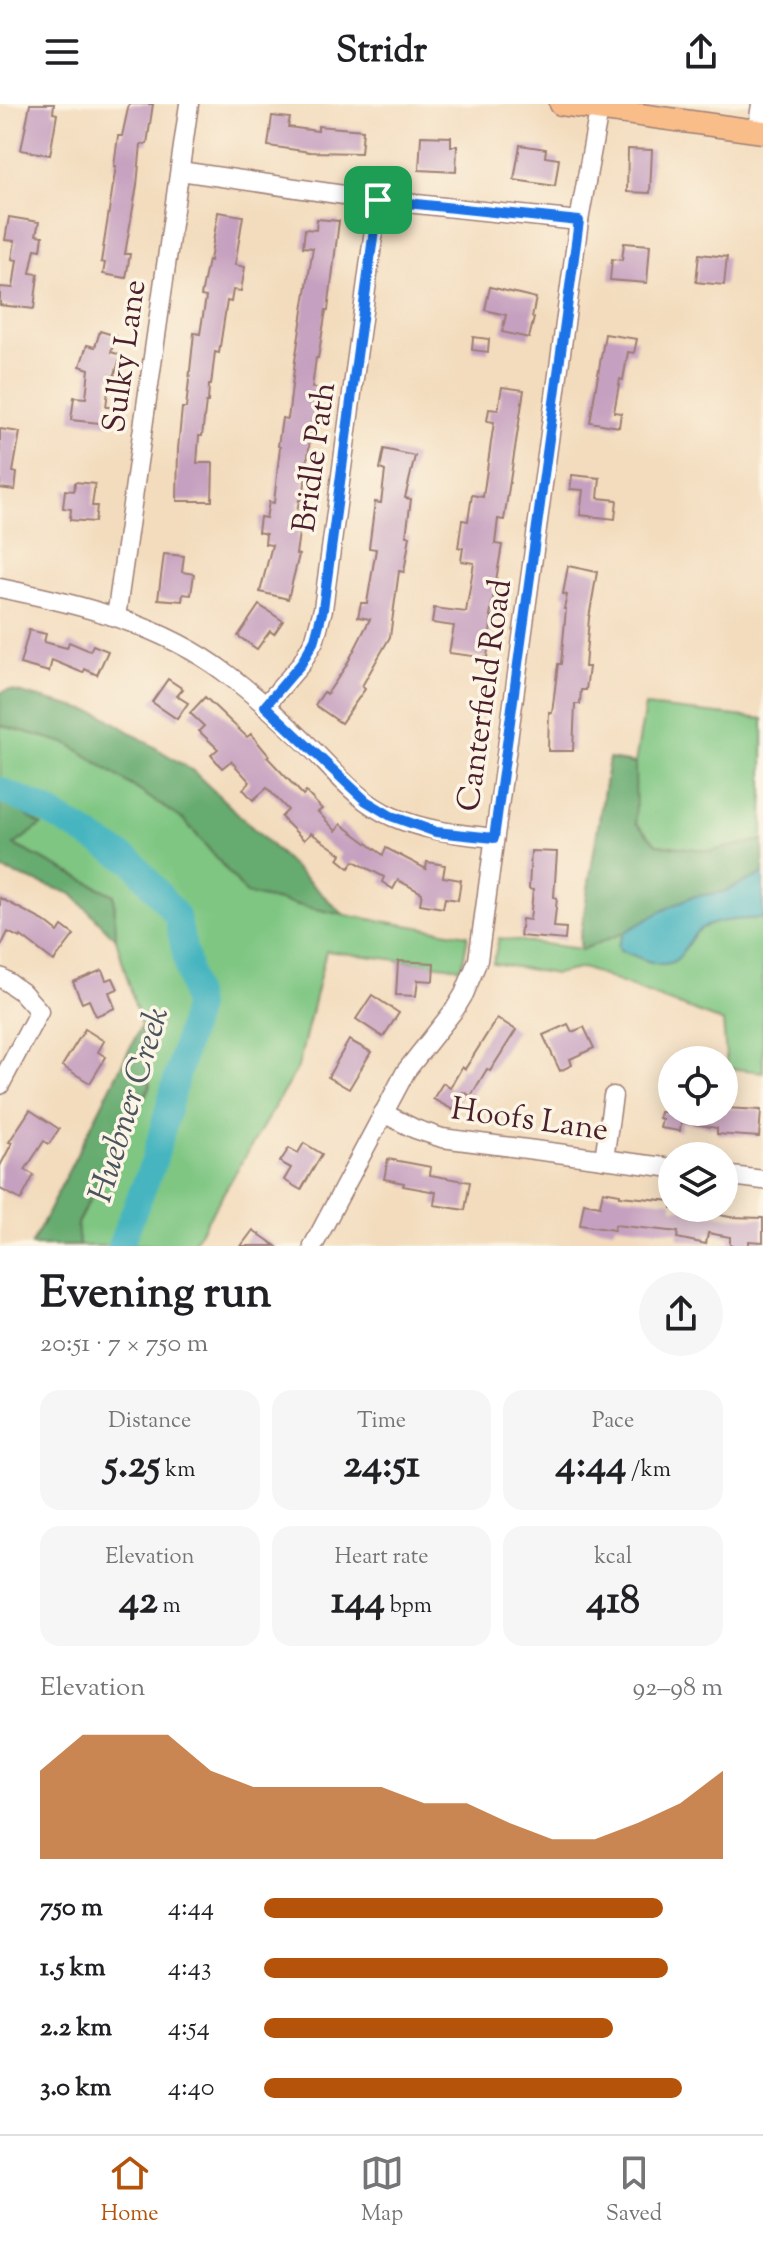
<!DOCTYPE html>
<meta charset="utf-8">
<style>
body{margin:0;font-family:"Sorts Mill Goudy",serif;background:#f6f6f6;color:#202124;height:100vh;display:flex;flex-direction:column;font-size:30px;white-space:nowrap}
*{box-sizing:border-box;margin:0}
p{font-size:26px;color:#757577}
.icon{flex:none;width:44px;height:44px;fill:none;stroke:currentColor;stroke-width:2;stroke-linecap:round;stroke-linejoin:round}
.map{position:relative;height:1142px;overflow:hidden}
.details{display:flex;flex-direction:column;background:#fff;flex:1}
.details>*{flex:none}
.fabs{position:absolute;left:658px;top:942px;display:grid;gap:16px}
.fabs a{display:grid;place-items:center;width:80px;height:80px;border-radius:50%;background:#fff;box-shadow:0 4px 20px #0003;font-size:40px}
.pin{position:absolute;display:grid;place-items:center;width:68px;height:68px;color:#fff;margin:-34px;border-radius:16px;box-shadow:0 4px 12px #0006}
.round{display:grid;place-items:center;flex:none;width:84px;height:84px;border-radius:42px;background:#f6f6f6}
.overview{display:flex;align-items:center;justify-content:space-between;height:136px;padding:0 40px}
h1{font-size:44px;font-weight:800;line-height:60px}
.metrics{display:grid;grid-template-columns:repeat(3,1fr);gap:12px;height:136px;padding:8px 40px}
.metrics div{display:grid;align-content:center;border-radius:20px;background:#f6f6f6;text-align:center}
.metrics b{font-size:40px;font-weight:800}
.metrics small{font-size:22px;font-weight:400}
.metrics p{font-size:22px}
.chart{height:224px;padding:16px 40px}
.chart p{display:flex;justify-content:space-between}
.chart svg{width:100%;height:144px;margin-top:8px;fill:#b45309;opacity:.7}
ul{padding:0 40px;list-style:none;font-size:26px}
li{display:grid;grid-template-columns:128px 96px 1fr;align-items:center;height:60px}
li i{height:20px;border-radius:10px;background:#b45309}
header{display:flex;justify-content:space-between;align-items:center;height:104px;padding:0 40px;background:#fff;font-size:36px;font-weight:800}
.dock{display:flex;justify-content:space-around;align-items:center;height:112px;border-top:2px solid #e0e0e0;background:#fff;font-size:22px;color:#757577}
.dock a{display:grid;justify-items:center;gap:4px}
.dock .on{color:#b45309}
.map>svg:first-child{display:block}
.green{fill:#7ec682;stroke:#647256;stroke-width:2}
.forest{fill:#66ab70;stroke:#58654e;stroke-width:2}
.water{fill:#47b5c0;stroke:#486a76;stroke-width:2}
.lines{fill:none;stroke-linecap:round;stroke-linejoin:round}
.river{stroke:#47b5c0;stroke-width:26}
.building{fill:#c6a0c0}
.minor-casing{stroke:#9e7e74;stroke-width:21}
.major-casing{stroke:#9e7e74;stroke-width:25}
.minor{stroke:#fff;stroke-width:18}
.major{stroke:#f9bd89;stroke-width:22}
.route-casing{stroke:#fff;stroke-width:16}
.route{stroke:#1a73e8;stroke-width:10}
.labels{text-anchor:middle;stroke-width:7;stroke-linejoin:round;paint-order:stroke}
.street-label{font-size:32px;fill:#4a1f2b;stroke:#fcf5e5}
.water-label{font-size:34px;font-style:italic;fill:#49545f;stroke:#fcf5e5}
</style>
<header><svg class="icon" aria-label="menu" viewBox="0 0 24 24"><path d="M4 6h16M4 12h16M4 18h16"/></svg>Stridr<svg class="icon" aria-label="share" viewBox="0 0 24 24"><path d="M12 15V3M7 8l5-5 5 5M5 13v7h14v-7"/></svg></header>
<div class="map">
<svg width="763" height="1142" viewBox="0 0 763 1142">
<rect width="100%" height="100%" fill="#fcf5e5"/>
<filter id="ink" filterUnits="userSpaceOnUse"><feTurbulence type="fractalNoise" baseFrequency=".0125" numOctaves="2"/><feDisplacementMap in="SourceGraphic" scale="16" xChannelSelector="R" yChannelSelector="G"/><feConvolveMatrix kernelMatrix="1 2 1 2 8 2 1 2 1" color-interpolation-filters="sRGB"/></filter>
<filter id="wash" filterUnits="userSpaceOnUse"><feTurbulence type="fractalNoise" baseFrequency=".006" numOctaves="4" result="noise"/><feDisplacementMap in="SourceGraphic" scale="32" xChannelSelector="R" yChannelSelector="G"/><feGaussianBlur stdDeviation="1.8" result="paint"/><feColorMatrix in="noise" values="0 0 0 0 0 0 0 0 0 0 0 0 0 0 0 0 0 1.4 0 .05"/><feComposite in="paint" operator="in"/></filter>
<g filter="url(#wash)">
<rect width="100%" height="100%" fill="#f3dcbd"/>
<g class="green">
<path d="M645,602l118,13v353l-36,-4 -4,-46 -140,-54 -28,6 -62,-11 6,-25 82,11 -1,-10 29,-180 26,4z"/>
<path d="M0,621l69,19 116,77 62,73 97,21 124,20 -6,33 -136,-17 -28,116 -106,179h-113l-2,-22 73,-138 -9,-60 -25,-87 -2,-44 -100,-50 27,-20 -41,-27z"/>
</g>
<g class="forest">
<path d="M9,586l92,24 92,57 151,144 -97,-21 -62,-73 -116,-77 -69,-19v-32z"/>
<path d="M609,655l26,5 1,59 21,21 54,7 52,-11v34l-40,18 -32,5 -66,35 -44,18 -1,-11z"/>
<path d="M0,694l41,27 -27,20 100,50 2,44 -44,-45 -72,-25z"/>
<path d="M141,922l9,60 -73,137 2,23h-48z"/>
</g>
<path class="water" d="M763,770v44c-19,2 -44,1 -61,10 -17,9 -17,37 -40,36 -15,0 -27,-10 -42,-13l-2,-6 7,-13 39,-22 27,-13 32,-5z"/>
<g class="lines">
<path class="river" d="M0,686l42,18 91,54 44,54 19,90 -42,155 -34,85"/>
</g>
<g id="blocks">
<g class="building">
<path d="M30,0h24l-1,9 4,1 -7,41 -29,-5z"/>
<path d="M129,0h24l-6,40h-6l-4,41 -12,69h5l-4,24 -23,-4 2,-11 -4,-1 15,-96h-2l4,-30h4z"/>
<path d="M272,12l18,2 -2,9 30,4v-5l45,4 -2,23 -51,-1 -42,-6z"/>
<path d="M421,32l30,1v9h6l-1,26 -37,-2z"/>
<path d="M520,41l26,4 -1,8 14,2 -4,27 -41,-6z"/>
<path d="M628,45l24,1 -2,43 -23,-1z"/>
<path d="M218,108l25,4 -8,49 10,2 -4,24 -8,-1 -2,12 -4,-1 -8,52 -4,-1 -4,33h-2l-1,17h-2l-4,34h-3l-2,27h16l-1,38h-35l1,-52 4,-41h4l8,-75 6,1 6,-37 -5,-1 7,-36 2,1z"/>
<path d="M9,113l30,5 -3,13 7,1 -2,14 -6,-1 -5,24 8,1 -4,35 -34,-4v-18l13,1 4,-28 -5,-1 3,-18 -10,-1z"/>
<path d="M317,115l22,2 -11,89h-2l-8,48h-2l-4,30 7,1 -3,24 -4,27 -2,-1 -7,61h-4l-4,26h5l-4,28 3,1 -11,44 -28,-7 12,-47 -7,-1 1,-10 -8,-2 2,-15 6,1 3,-16 5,1 6,-56 -2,-1 4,-28 6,1 7,-58 18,-113 -10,-1 2,-18 11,1z"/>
<path d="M624,139l26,2 -3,38 -37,-3 2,-21 10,1z"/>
<path d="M699,150l28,3 -3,28 -28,-3z"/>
<path d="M490,183l46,11 -4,19 2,1 -5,20 -27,-6 4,-17 -21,-5z"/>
<path d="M100,227l16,5 -5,16 10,3 -7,22 -4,-2 -4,32h5l-2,17 -38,-4 3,-23 12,1 3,-29 -9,-3 7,-21 8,2z"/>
<path d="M605,230l32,5 -3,14 -6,-1 -5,28 -3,-1 -6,33 7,1 -2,14 -29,-5z"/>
<path d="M473,233l16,2 -1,13 -16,-2z"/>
<path d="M502,283l22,3 -20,130 -6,-1 -3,25 7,1 -12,71h2l-5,42 -38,-5 5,-27 -22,-3 2,-15 32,4 8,-49 -13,-2 2,-13h-5l4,-28 6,1 4,-26 11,2 11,-75 -7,-1 2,-12 9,1z"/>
<path d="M0,325l20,3 -7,40 4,1 -2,17 -15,-2z"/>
<path d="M384,345l31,7 -10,42 6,1 -5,37h4l-6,36 -5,-1 -9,66 -28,49 3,3 -24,34 -26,-18 9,-13 3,2 19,-28 24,-47 -12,-2 3,-14h6l9,-54 -7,-1 6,-46 6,1 4,-32 -5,-2z"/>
<path d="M572,371l28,3 -2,20 19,2 -2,19 -35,-4 3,-25 -13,-1z"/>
<path d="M75,378l20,2 -3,22h5l-2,16 -25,-2 1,-11 -8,-1 2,-18 9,1z"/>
<path d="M164,450l20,2 -2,16 12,2 -3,21 -8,-1 -1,7 -24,-2z"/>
<path d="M568,462l29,6 -8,46 -4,49h4l-3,23h-5l-1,14h-5l-2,47h-25l1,-39 3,1 6,-49h3l5,-55h-2l3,-14 -4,-1z"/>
<path d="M259,501l24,16 -9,13 -4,-3 -13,18 -19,-13z"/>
<path d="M29,526l17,4 -2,8 23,6 2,-6 21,9 3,-6 15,6 -11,24 -12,-6 -2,4 -31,-13 -3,12 -29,-8z"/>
<path d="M168,575l15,10 -6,7 11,7 -11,16 -25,-17z"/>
<path d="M205,593l42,40 4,-3 18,22 -2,1 36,38 3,-3 16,17 -4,3 18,19 5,-7 42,31 3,-7 40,21 1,-7 18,3 -2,12 18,3 -3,20 -13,-2 -2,10 -23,-4 2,-11 -24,-13 -5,9 -11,-7 2,-5 -30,-16 -5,7 -11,-9 3,-5 -30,-21 -7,7 -23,-23 7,-7 -21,-22 -14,12 -10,-11 7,-7 -19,-21 -9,7 -11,-13 7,-6 -19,-18 5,-5 -14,-13z"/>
<path d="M531,747l26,1 -3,45 3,1 -3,29 12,1 -1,12 -45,-4 2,-17 8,1 3,-30 -4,-1z"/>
<path d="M0,794l44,23 14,11 4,-6 12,9 -20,26 -33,-25 -1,2 -12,-6 -8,16z"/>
<path d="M398,857l36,2 -1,18 -15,-1 -2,16 -20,-1z"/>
<path d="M102,866l4,10 7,-2 5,11 -9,3 6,16 -19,8 -7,-16 -7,3 -9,-21z"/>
<path d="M372,891l27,18 -16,24 -27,-18z"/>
<path d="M497,914l19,12 -26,41 -3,-2 -16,27 -8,-4 -10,18 -20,-11 10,-16 7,5 12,-21 3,2z"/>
<path d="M568,920l4,8 12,-5 10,21 -24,11 2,6 -12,6 -17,-36z"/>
<path d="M85,925l19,12 -6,11 8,5 -16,26 -28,-17z"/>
<path d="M349,936l22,12 -22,37 -21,-12z"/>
<path d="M724,1004l37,2 -2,27 -42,-3v-6l-36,-6 -1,9 -20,-3 2,-9 -3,-1 1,-6h64z"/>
<path d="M30,1006l29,19 -10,15 -5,-3 -19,29 9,5 -13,25 -21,-11v-23l12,-23 -3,-1z"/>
<path d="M304,1039l18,11 -21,36 -17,-10 7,-12 -11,-6 9,-14 9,5z"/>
<path d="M388,1055l43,8 -1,8 40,7 -5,28 -31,-5 2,-13 -33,-6 1,-3 -20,-4z"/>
<path d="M603,1087l17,3v2l52,5v7h27l-1,3 32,6 33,1v24l-14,-1v5h-19v-9l-22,-4 -2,11 -29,-6 1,-6 -63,-7 -1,5 -34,-5 4,-22 16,3z"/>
<path d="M253,1126l23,16h-35z"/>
</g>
</g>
</g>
<g filter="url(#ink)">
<use href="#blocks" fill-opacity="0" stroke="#9e7e74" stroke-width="2"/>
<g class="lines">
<defs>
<g id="minor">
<path d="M757,28l4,-28"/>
<path d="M180,67l198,29 201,21"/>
<path d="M0,484c79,16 162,36 227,86 27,20 53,44 78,68 27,26 52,60 88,75 33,14 66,17 101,21"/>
<path d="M116,513l73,-513"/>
<path d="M265,602l36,-42 14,-25 8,-30 55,-409"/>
<path d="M0,873l22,15 17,19 -39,74"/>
<path d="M383,1009l32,16 27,9 230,30"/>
<path d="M604,1055l9,-63"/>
<path d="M724,1071l39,5"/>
<path d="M313,1142l93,-175 49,-62 9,-15 14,-34 101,-739 20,-111"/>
</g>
<path id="major" d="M561,0l202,28"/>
</defs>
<use href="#minor" class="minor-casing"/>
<use href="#major" class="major-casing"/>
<use href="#minor" class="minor"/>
<use href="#major" class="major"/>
</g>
</g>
<g class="lines" filter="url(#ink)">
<defs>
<path id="route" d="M378,96l201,21 -85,617 -58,-6 -45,-16 -25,-15 -101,-95 36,-42 14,-25 8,-30z"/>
</defs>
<use href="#route" class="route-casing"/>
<use href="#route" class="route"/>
</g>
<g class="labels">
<g class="street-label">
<text transform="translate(123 252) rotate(-82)" y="11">Sulky Lane</text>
<text transform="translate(313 353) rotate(-82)" y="11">Bridle Path</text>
<text transform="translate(483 591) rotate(-82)" y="11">Canterfield Road</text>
<text transform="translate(530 1014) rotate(8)" y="11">Hoofs Lane</text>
</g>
<g class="water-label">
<text transform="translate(127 1000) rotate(-73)" y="12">Huebner Creek</text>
</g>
</g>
</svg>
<div class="fabs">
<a><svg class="icon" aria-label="locate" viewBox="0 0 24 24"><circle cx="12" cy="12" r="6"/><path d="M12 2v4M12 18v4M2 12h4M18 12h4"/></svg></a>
<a><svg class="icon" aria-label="layers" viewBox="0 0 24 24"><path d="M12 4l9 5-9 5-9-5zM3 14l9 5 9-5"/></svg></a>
</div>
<div class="pin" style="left:378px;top:96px;background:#1e9e55"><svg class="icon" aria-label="arrive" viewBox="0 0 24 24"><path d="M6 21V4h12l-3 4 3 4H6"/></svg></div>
</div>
<section class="details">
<div class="overview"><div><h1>Evening run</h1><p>20:51 · 7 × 750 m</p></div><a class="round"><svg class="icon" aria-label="share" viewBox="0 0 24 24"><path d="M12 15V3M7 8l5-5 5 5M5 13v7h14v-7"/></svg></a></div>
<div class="metrics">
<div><p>Distance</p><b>5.25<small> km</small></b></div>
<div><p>Time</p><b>24:51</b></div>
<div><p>Pace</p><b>4:44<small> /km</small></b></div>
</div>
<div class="metrics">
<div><p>Elevation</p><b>42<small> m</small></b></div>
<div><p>Heart rate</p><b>144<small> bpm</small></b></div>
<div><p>kcal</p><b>418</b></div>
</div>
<div class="chart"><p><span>Elevation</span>92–98 m</p>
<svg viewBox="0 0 160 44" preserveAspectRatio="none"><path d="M0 44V17L10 6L20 6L30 6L40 17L50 22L60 22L70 22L80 22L90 27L100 27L110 33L120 38L130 38L140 33L150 27L160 17V44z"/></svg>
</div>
<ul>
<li><b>750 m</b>4:44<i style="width:87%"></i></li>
<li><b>1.5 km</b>4:43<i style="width:88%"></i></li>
<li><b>2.2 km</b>4:54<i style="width:76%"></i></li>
<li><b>3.0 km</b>4:40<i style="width:91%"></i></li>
</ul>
</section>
<nav class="dock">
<a class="on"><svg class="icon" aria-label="home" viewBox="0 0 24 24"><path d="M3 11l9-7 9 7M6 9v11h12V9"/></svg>Home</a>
<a><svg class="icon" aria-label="map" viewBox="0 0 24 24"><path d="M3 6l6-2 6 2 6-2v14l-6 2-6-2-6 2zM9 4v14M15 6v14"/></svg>Map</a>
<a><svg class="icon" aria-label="saved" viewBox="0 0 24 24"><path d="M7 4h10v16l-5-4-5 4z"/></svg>Saved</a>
</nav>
